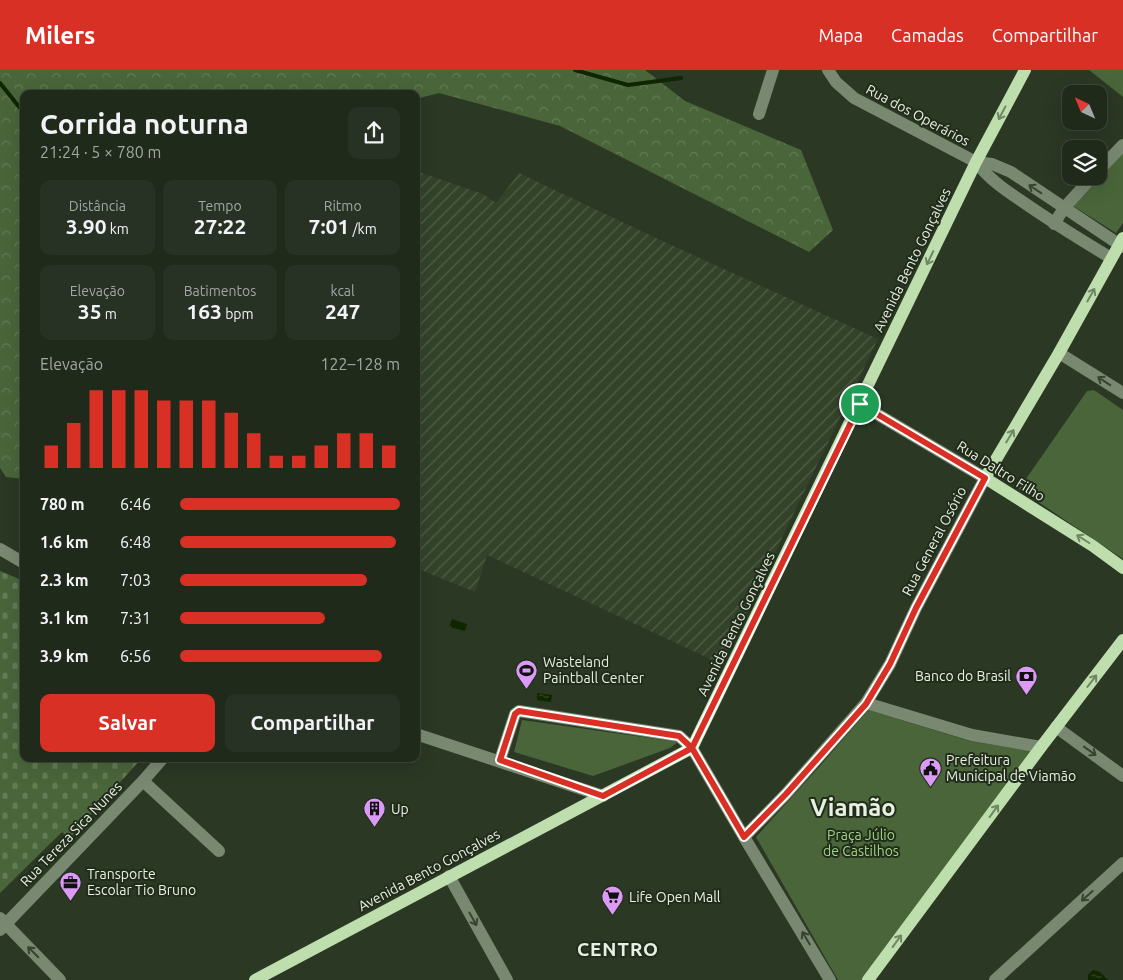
<!DOCTYPE html>
<html lang="pt">
<meta charset="utf-8">
<style>
body{margin:0;font-family:Ubuntu,sans-serif;background:#283224;color:#f1f3f6;height:100vh;display:flex;flex-direction:column;font-size:19px;white-space:nowrap}
*{box-sizing:border-box;margin:0}
p{font-size:16px;color:#a2a7a3}
.icon{flex:none;width:28px;height:28px;fill:none;stroke:currentColor;stroke-width:2;stroke-linecap:round;stroke-linejoin:round}
.map{position:relative;flex:1;overflow:hidden}
.panel{position:absolute;left:20px;top:20px;width:400px;height:672px;display:flex;flex-direction:column;background:#202a1b;border-radius:10px;box-shadow:0 5px 20px #0002,0 0 0 1px #3d463a}
.panel>*{flex:none}
.needle{width:32px;rotate:316deg}
.fabs{position:absolute;left:1062px;top:15px;display:grid;gap:10px}
.fabs a{display:grid;place-items:center;width:45px;height:45px;border-radius:10px;background:#202a1b;box-shadow:0 5px 20px #0002,0 0 0 1px #3d463a;font-size:25px}
.pin{position:absolute;display:grid;place-items:center;width:42px;height:42px;color:#fff;margin:-21px;border:2px solid #fff;border-radius:50%;box-shadow:0 1px 5px #0007}
.round{display:grid;place-items:center;flex:none;width:52px;height:52px;border-radius:10px;background:#283224}
.summary{display:flex;align-items:center;justify-content:space-between;height:85px;padding:0 20px}
h1{font-size:28px;font-weight:600;line-height:38px}
.figures{display:grid;grid-template-columns:repeat(3,1fr);gap:8px;height:85px;padding:5px 20px}
.figures div{display:grid;align-content:center;border-radius:10px;background:#283224;text-align:center}
.figures b{font-size:21px;font-weight:600}
.figures small{font-size:14px;font-weight:400}
.figures p{font-size:14px}
.chart{height:140px;padding:10px 20px}
.chart p{display:flex;justify-content:space-between}
.chart svg{width:100%;height:90px;margin-top:5px;stroke:#d93025;stroke-width:6}
.button{display:flex;gap:10px;margin-top:auto;padding:10px 20px}
.button a{flex:1;height:58px;border-radius:10px;background:#d93025;color:#fff;font-size:20px;font-weight:600;line-height:58px;text-align:center}
.button a+a{background:#283224;color:#f1f3f6}
ul{padding:0 20px;list-style:none;font-size:16px}
li{display:grid;grid-template-columns:80px 60px 1fr;align-items:center;height:38px}
li i{height:12px;border-radius:6px;background:#d93025}
header{display:flex;align-items:center;gap:30px;box-sizing:border-box;height:70px;padding:0 25px;background:#d93025;color:#fff}
header strong{font-size:24px}
nav{display:flex;gap:28px;margin-inline-start:auto;font-size:18px}
.map>svg:first-child{display:block}
.industrial{fill:url(#industrial-furrows)}
.forest{fill:url(#forest-crowns)}
.cemetery{fill:url(#cemetery-stones)}
.park{fill:#4a653a}
.water{fill:url(#water-ripples)}
.lines{fill:none;stroke-linecap:round;stroke-linejoin:round}
.stream{stroke:#0f2600;stroke-width:4}
.minor{stroke:#798971;stroke-width:12}
.major{stroke:#bedfad;stroke-width:12}
.oneway{stroke:#708664}
.oneway2{stroke:#374430}
.route-casing{stroke:#fff;stroke-width:10}
.route{stroke:#d93025;stroke-width:6}
.labels{text-anchor:middle;stroke-width:4;stroke-linejoin:round;paint-order:stroke}
.street-label{font-size:14px;fill:#e7f0e3;stroke:#212d1a}
.poi-label{font-size:14px;fill:#e7f0e3;stroke:#212d1a;text-anchor:start}
.park-label{font-size:14px;fill:#a1d385;stroke:#212d1a}
.district-label{font-size:19px;font-weight:bold;letter-spacing:1px;fill:#e7f0e3;stroke:#212d1a}
.town-label{font-size:24px;font-weight:bold;fill:#e7f0e3;stroke:#212d1a}
</style>
<header>
<strong>Milers</strong>
<nav><a>Mapa</a><a>Camadas</a><a>Compartilhar</a></nav>
</header>
<div class="map">
<svg width="1123" height="910" viewBox="0 0 1123 910">
<defs>
<pattern id="industrial-furrows" width="10" height="10" patternUnits="userSpaceOnUse" patternTransform="scale(1.25)"><rect width="10" height="10" fill="#334329"/><path d="M-1 1l2-2M0 10L10 0M9 11l2-2" fill="none" stroke="#515e48"/></pattern>
<pattern id="forest-crowns" width="20" height="18" patternUnits="userSpaceOnUse" patternTransform="scale(1.25)"><rect width="20" height="18" fill="#4a653a"/><path d="M2 6a3 3 0 1 1 6 0M12 15a3 3 0 1 1 6 0" fill="none" stroke="#647b56"/></pattern>
<pattern id="cemetery-stones" width="16" height="16" patternUnits="userSpaceOnUse" patternTransform="scale(1.25)"><rect width="16" height="16" fill="#4a653a"/><path d="M2 7V4a2 2 0 0 1 4 0v3zM10 15v-3a2 2 0 0 1 4 0v3z" fill="#647b56"/></pattern>
<pattern id="water-ripples" width="26" height="14" patternUnits="userSpaceOnUse" patternTransform="scale(1.25)"><rect width="26" height="14" fill="#0f2600"/><path d="M2 4q2-2 4 0t4 0M15 11q2-2 4 0t4 0" fill="none" stroke="#324625"/></pattern>
</defs>
<rect width="100%" height="100%" fill="#2b3824"/>
<path class="industrial" d="M416,101l67,23 13,9 23,-30 137,65 222,101 -157,325 -234,-109 -12,37 -59,-24z"/>
<path class="forest" d="M0,0h645l40,31 116,49 32,80 -24,22 -249,-126 -121,-33 -23,6v-5h-392v385l-18,-2 -6,-9z"/>
<path class="cemetery" d="M0,501l24,10v178h117l-71,79 -8,-6 -62,61z"/>
<g class="park">
<path d="M1089,0h34v27z"/>
<path d="M1123,79v74l-7,10 -46,-29z"/>
<path d="M1094,320l29,20v149l-104,-70 68,-98z"/>
<path d="M868,640l102,31 62,10 -170,229h-24l-82,-143 64,-71z"/>
<path d="M522,650l156,22 -8,6 -77,28 -79,-24z"/>
</g>
<g class="water">
<path d="M452,549l15,5 -2,7 -16,-4z"/>
<path d="M537,623l15,2 -1,7 -14,-2z"/>
<path d="M1093,900l7,2 8,8h-20v-5z"/>
</g>
<g class="lines">
<g class="stream">
<path d="M575,0l53,15 53,-7"/>
<path d="M0,13l24,30"/>
</g>
<g class="minor">
<path d="M828,0l8,12 18,16 122,64 16,2 19,8 112,75"/>
<path d="M759,44l14,-44"/>
<path d="M976,92c13,17 29,28 47,40 29,20 58,38 88,56"/>
<path d="M1099,100l24,-25"/>
<path d="M1054,154l10,-16 29,-32"/>
<path d="M1059,283l64,40"/>
<path d="M0,479l24,14"/>
<path d="M866,633l106,32 69,12"/>
<path d="M1056,657l67,49"/>
<path d="M416,664l187,62"/>
<path d="M500,690l15,-46 4,-3 160,25 13,12 52,89 86,143"/>
<path d="M143,711l76,70"/>
<path d="M744,767l42,-43 80,-91 24,-39 26,-56 69,-130 -125,-74"/>
<path d="M449,806l58,104"/>
<path d="M0,848l60,62"/>
<path d="M0,860l143,-149 19,-22"/>
<path d="M995,910l128,-117"/>
</g>
<g class="major">
<path d="M1123,168l-64,115 -74,125 108,68 30,22"/>
<path d="M255,910l437,-232 284,-586 49,-92"/>
<path d="M868,910l173,-233 82,-107"/>
</g>
</g>
<defs><path id="oneway-shaft" d="M-6 0H5M1.5-3L5.5 0L1.5 3" fill="none" stroke-width="1.6" stroke-linecap="round" stroke-linejoin="round" transform="scale(1.25)"/></defs>
<g class="oneway">
<use href="#oneway-shaft" transform="translate(1002 43) rotate(118)"/>
<use href="#oneway-shaft" transform="translate(930 188) rotate(116)"/>
<use href="#oneway-shaft" transform="translate(1091 225) rotate(-61)"/>
<use href="#oneway-shaft" transform="translate(1010 366) rotate(-59)"/>
<use href="#oneway-shaft" transform="translate(1083 469) rotate(-148)"/>
<use href="#oneway-shaft" transform="translate(1092 611) rotate(-52)"/>
<use href="#oneway-shaft" transform="translate(994 741) rotate(-54)"/>
<use href="#oneway-shaft" transform="translate(897 871) rotate(-54)"/>
</g>
<g class="oneway2">
<use href="#oneway-shaft" transform="translate(1035 119) rotate(-146)"/>
<use href="#oneway-shaft" transform="translate(1104 311) rotate(-147)"/>
<use href="#oneway-shaft" transform="translate(1090 681) rotate(36)"/>
<use href="#oneway-shaft" transform="translate(1087 826) rotate(138)"/>
<use href="#oneway-shaft" transform="translate(473 849) rotate(61)"/>
<use href="#oneway-shaft" transform="translate(806 868) rotate(-121)"/>
<use href="#oneway-shaft" transform="translate(33 882) rotate(-135)"/>
</g>
<g class="lines">
<defs>
<path id="route" d="M860,334l-168,344 -89,48 -103,-36 15,-46 4,-3 160,25 13,12 52,89 42,-43 80,-90 24,-40 26,-56 69,-130 -125,-74"/>
</defs>
<use href="#route" class="route-casing"/>
<use href="#route" class="route"/>
</g>
<defs>
<symbol id="stadium-pin" viewBox="-11 -11 22 30"><path d="M0 17L-7.5 6A9.5 9.5 0 1 1 7.5 6Z" fill="#da9af6" stroke="#212d1a"/><path d="M0-5a6.5 5 0 1 0 0 10a6.5 5 0 1 0 0-10ZM-3.5-1.8h7v3.6h-7Z" fill="#111"/></symbol>
<symbol id="bank-pin" viewBox="-11 -11 22 30"><path d="M0 17L-7.5 6A9.5 9.5 0 1 1 7.5 6Z" fill="#da9af6" stroke="#212d1a"/><path d="M-6-4H6V4H-6ZM0-2.3a2.3 2.3 0 1 0 0 4.6a2.3 2.3 0 1 0 0-4.6Z" fill="#111"/></symbol>
<symbol id="civic-pin" viewBox="-11 -11 22 30"><path d="M0 17L-7.5 6A9.5 9.5 0 1 1 7.5 6Z" fill="#da9af6" stroke="#212d1a"/><path d="M-.6-6.5H3V-4.5H.6V-3L4-1V1h2V6H-6V1h2V-1L-.6-3ZM-1.2 2.5V6h2.4V2.5Z" fill="#111"/></symbol>
<symbol id="building-pin" viewBox="-11 -11 22 30"><path d="M0 17L-7.5 6A9.5 9.5 0 1 1 7.5 6Z" fill="#da9af6" stroke="#212d1a"/><path d="M-4-6H4V6H1V3H-1V6H-4ZM-2.5-4.3h1.7v1.8h-1.7ZM.8-4.3h1.7v1.8H.8ZM-2.5-1h1.7V.8h-1.7ZM.8-1h1.7V.8H.8Z" fill="#111"/></symbol>
<symbol id="office-pin" viewBox="-11 -11 22 30"><path d="M0 17L-7.5 6A9.5 9.5 0 1 1 7.5 6Z" fill="#da9af6" stroke="#212d1a"/><path d="M-6-3h4V-5.5h4V-3h4V5H-6ZM-1-4.5V-3h2v-1.5ZM-6 0V1H6V0Z" fill="#111"/></symbol>
<symbol id="supermarket-pin" viewBox="-11 -11 22 30"><path d="M0 17L-7.5 6A9.5 9.5 0 1 1 7.5 6Z" fill="#da9af6" stroke="#212d1a"/><path d="M-6-5.5h2.5l.6 2H6L4.5 2H-2.5L-4.4-4H-6ZM-1.5 3.2a1.3 1.3 0 1 0 .1 0ZM3 3.2a1.3 1.3 0 1 0 .1 0Z" fill="#111"/></symbol>
</defs>
<g fill-rule="evenodd">
<use href="#stadium-pin" x="514" y="588" width="25" height="34"/>
<use href="#bank-pin" x="1014" y="594" width="25" height="34"/>
<use href="#civic-pin" x="918" y="686" width="25" height="34"/>
<use href="#building-pin" x="362" y="726" width="25" height="34"/>
<use href="#office-pin" x="58" y="800" width="25" height="34"/>
<use href="#supermarket-pin" x="600" y="814" width="25" height="34"/>
</g>
<g class="labels">
<g class="street-label">
<text transform="translate(918 45) rotate(28)" y="5">Rua dos Operários</text>
<text transform="translate(912 190) rotate(-64)" y="5">Avenida Bento Gonçalves</text>
<text transform="translate(1001 401) rotate(32)" y="5">Rua Daltro Filho</text>
<text transform="translate(934 471) rotate(-62)" y="5">Rua General Osório</text>
<text transform="translate(736 554) rotate(-64)" y="5">Avenida Bento Gonçalves</text>
<text transform="translate(71 764) rotate(-46)" y="5">Rua Tereza Sica Nunes</text>
<text transform="translate(429 800) rotate(-28)" y="5">Avenida Bento Gonçalves</text>
</g>
<g class="poi-label">
<text x="543" y="597">Wasteland<tspan x="543" dy="16">Paintball Center</tspan></text>
<text x="1011" y="611" text-anchor="end">Banco do Brasil</text>
<text x="946" y="695">Prefeitura<tspan x="946" dy="16">Municipal de Viamão</tspan></text>
<text x="391" y="744">Up</text>
<text x="87" y="809">Transporte<tspan x="87" dy="16">Escolar Tio Bruno</tspan></text>
<text x="629" y="832">Life Open Mall</text>
</g>
<g class="park-label">
<text x="861" y="770">Praça Júlio<tspan x="861" dy="16">de Castilhos</tspan></text>
</g>
<g class="district-label">
<text x="618" y="886">CENTRO</text>
</g>
<g class="town-label">
<text x="853" y="746">Viamão</text>
</g>
</g>
</svg>
<div class="fabs">
<a><svg class="needle" viewBox="-14 -14 28 28"><path d="M0-13l5 13h-10z" fill="#e53935"/><path d="M0 13l5-13h-10z" fill="#a2a7a3"/></svg></a>
<a><svg class="icon" aria-label="layers" viewBox="0 0 24 24"><path d="M12 4l9 5-9 5-9-5zM3 14l9 5 9-5"/></svg></a>
</div>
<div class="pin" style="left:860px;top:334px;background:#1e9e55"><svg class="icon" aria-label="arrive" viewBox="0 0 24 24"><path d="M6 21V4h12l-3 4 3 4H6"/></svg></div>
<section class="panel">
<div class="summary"><div><h1>Corrida noturna</h1><p>21:24 · 5 × 780 m</p></div><a class="round"><svg class="icon" aria-label="share" viewBox="0 0 24 24"><path d="M12 15V3M7 8l5-5 5 5M5 13v7h14v-7"/></svg></a></div>
<div class="figures">
<div><p>Distância</p><b>3.90<small> km</small></b></div>
<div><p>Tempo</p><b>27:22</b></div>
<div><p>Ritmo</p><b>7:01<small> /km</small></b></div>
</div>
<div class="figures">
<div><p>Elevação</p><b>35<small> m</small></b></div>
<div><p>Batimentos</p><b>163<small> bpm</small></b></div>
<div><p>kcal</p><b>247</b></div>
</div>
<div class="chart"><p><span>Elevação</span>122–128 m</p>
<svg viewBox="0 0 160 44" preserveAspectRatio="none"><path d="M5 44V33M15 44V22M25 44V6M35 44V6M45 44V6M55 44V11M65 44V11M75 44V11M85 44V17M95 44V27M105 44V38M115 44V38M125 44V33M135 44V27M145 44V27M155 44V33"/></svg>
</div>
<ul>
<li><b>780 m</b>6:46<i style="width:100%"></i></li>
<li><b>1.6 km</b>6:48<i style="width:98%"></i></li>
<li><b>2.3 km</b>7:03<i style="width:85%"></i></li>
<li><b>3.1 km</b>7:31<i style="width:66%"></i></li>
<li><b>3.9 km</b>6:56<i style="width:92%"></i></li>
</ul>
<div class="button"><a>Salvar</a><a>Compartilhar</a></div>
</section>
</div>
